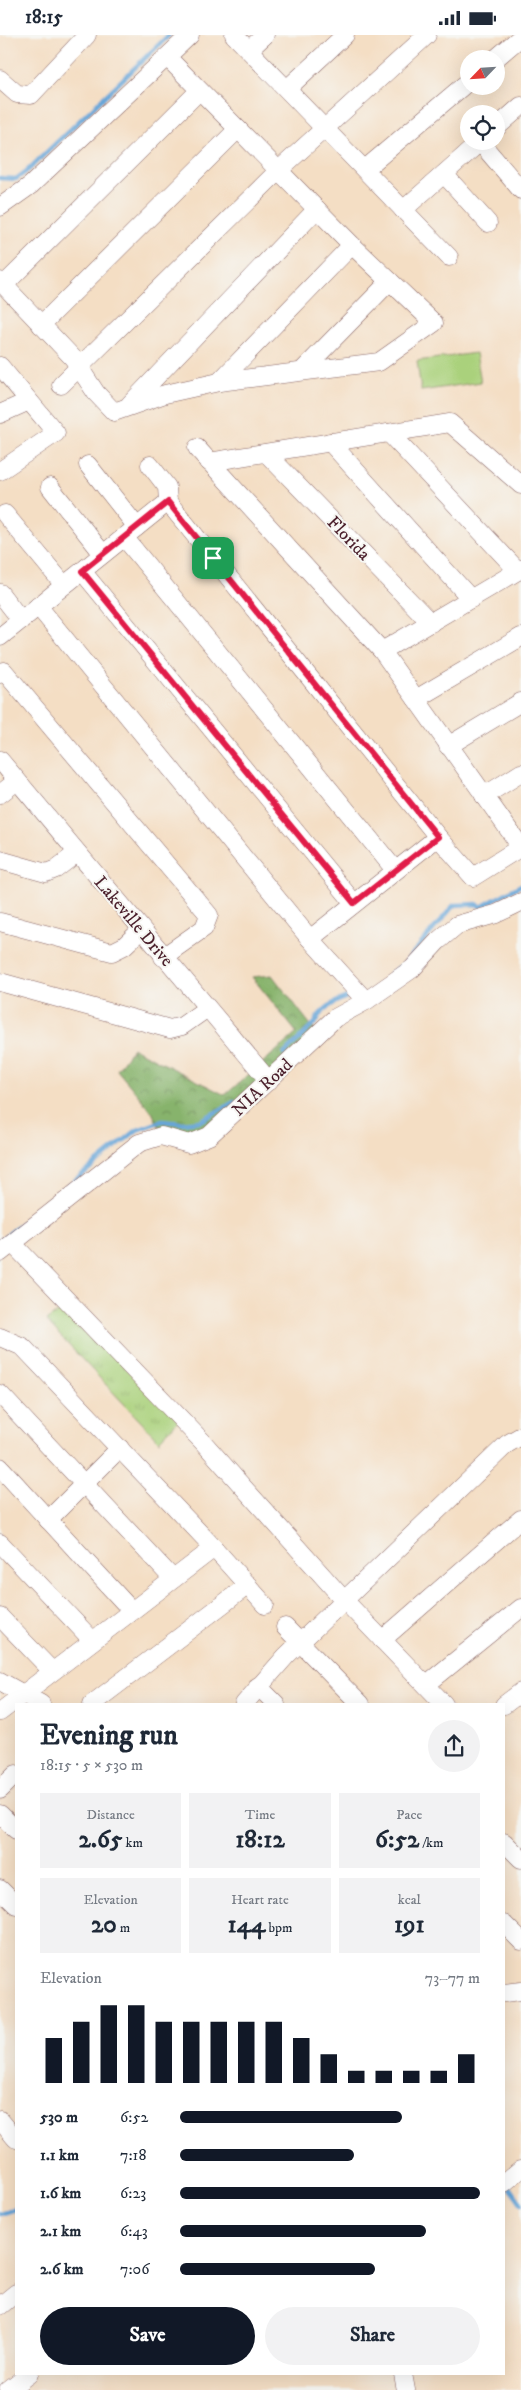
<!DOCTYPE html>
<meta charset="utf-8">
<style>
body{margin:0;font-family:"IM FELL DW Pica",serif;background:#f2f2f3;color:#1f2937;height:100vh;display:flex;flex-direction:column;font-size:19px;white-space:nowrap}
*{box-sizing:border-box;margin:0}
p{font-size:16px;color:#747a83}
.icon{flex:none;width:28px;height:28px;fill:none;stroke:currentColor;stroke-width:2;stroke-linecap:round;stroke-linejoin:round}
.map{position:relative;flex:1;overflow:hidden}
.side{position:absolute;left:15px;top:1668px;width:490px;height:672px;display:flex;flex-direction:column;background:#fff;border-radius:0px;box-shadow:0 5px 20px #0002}
.side>*{flex:none}
.needle{width:32px;rotate:245deg}
.controls{position:absolute;left:460px;top:15px;display:grid;gap:10px}
.controls a{display:grid;place-items:center;width:45px;height:45px;border-radius:50%;background:#fff;box-shadow:0 5px 20px #0002;font-size:25px}
.pin{position:absolute;display:grid;place-items:center;width:42px;height:42px;color:#fff;margin:-21px;border-radius:10px;box-shadow:0 2px 8px #0006}
.round{display:grid;place-items:center;flex:none;width:52px;height:52px;border-radius:26px;background:#f2f2f3}
.summary{display:flex;align-items:center;justify-content:space-between;height:85px;padding:0 25px}
h1{font-size:28px;font-weight:800;line-height:38px}
.stats{display:grid;grid-template-columns:repeat(3,1fr);gap:8px;height:85px;padding:5px 25px}
.stats div{display:grid;align-content:center;border-radius:0px;background:#f2f2f3;text-align:center}
.stats b{font-size:25px;font-weight:800}
.stats small{font-size:14px;font-weight:400}
.stats p{font-size:14px}
.chart{height:140px;padding:10px 25px}
.chart p{display:flex;justify-content:space-between}
.chart svg{width:100%;height:90px;margin-top:5px;stroke:#111827;stroke-width:6}
.button{display:flex;gap:10px;margin-top:auto;padding:10px 25px}
.button a{flex:1;height:58px;border-radius:30px;background:#111827;color:#fff;font-size:20px;font-weight:800;line-height:58px;text-align:center}
.button a+a{background:#f2f2f3;color:#1f2937}
ul{padding:0 25px;list-style:none;font-size:16px}
li{display:grid;grid-template-columns:80px 60px 1fr;align-items:center;height:38px}
li i{height:12px;border-radius:6px;background:#111827}
.status{display:flex;justify-content:space-between;align-items:center;height:35px;padding:0 25px;background:#fff;direction:ltr}
.status svg{height:14px;fill:currentColor}
.map>svg:first-child{display:block}
.grass{fill:url(#grass-tufts);stroke:#7a7854}
.forest{fill:url(#forest-crowns);stroke:#68694c}
.pitch{fill:#aad17c;stroke:#7a7854}
.lines{fill:none;stroke-linecap:round;stroke-linejoin:round}
.stream{stroke:#66a5d8;stroke-width:4.5}
.minor-casing{stroke:#866261;stroke-width:19}
.minor{stroke:#fff;stroke-width:18}
.route-casing{stroke:#fff;stroke-width:10}
.route{stroke:#e11d48;stroke-width:6}
.labels{text-anchor:middle;stroke-width:4;stroke-linejoin:round;paint-order:stroke}
.street-label{font-size:18px;fill:#4a1f2b;stroke:#f6f6f2}
</style>
<div class="status"><b>18:15</b><svg viewBox="0 0 49 12"><path d="M0 12V9h3v3zM5 12V6h3v6zM10 12V3h3v9zM15 12V0h3v12zM26 1h20v11H26zM47 4h2v5h-2z"/></svg></div>
<div class="map">
<svg width="521" height="2355" viewBox="0 0 521 2355">
<defs>
<pattern id="grass-tufts" width="24" height="20" patternUnits="userSpaceOnUse" patternTransform="scale(1.25)"><rect width="24" height="20" fill="#aad17c"/><path d="M3 7l-1-3M5 7V3M7 7l1-3M15 17l-1-3M17 17v-4M19 17l1-3" fill="none" stroke="#94b36b"/></pattern>
<pattern id="forest-crowns" width="20" height="18" patternUnits="userSpaceOnUse" patternTransform="scale(1.25)"><rect width="20" height="18" fill="#87b36c"/><path d="M2 6a3 3 0 1 1 6 0M12 15a3 3 0 1 1 6 0" fill="none" stroke="#709159"/></pattern>
</defs>
<rect width="100%" height="100%" fill="#f6f6f2"/>
<filter id="ink" filterUnits="userSpaceOnUse"><feTurbulence type="fractalNoise" baseFrequency=".02" numOctaves="2"/><feDisplacementMap in="SourceGraphic" scale="10" xChannelSelector="R" yChannelSelector="G"/><feConvolveMatrix kernelMatrix="1 2 1 2 8 2 1 2 1" color-interpolation-filters="sRGB"/></filter>
<filter id="wash" filterUnits="userSpaceOnUse"><feTurbulence type="fractalNoise" baseFrequency=".0096" numOctaves="4" result="noise"/><feDisplacementMap in="SourceGraphic" scale="20" xChannelSelector="R" yChannelSelector="G"/><feGaussianBlur stdDeviation="1.12" result="paint"/><feColorMatrix in="noise" values="0 0 0 0 0 0 0 0 0 0 0 0 0 0 0 0 0 1.4 0 .05"/><feComposite in="paint" operator="in"/></filter>
<g filter="url(#wash)">
<rect width="100%" height="100%" fill="#f4dec4"/>
<path class="grass" d="M67,1271l112,114 -20,21 -113,-120z"/>
<path class="forest" d="M272,940l48,62 -118,100h-38l-12,-25 -35,-42 16,-22 92,47 72,-62 -45,-56z"/>
<path class="pitch" d="M476,318l5,29 -60,9 -4,-30z"/>
<g class="lines">
<g class="stream">
<path d="M0,143l16,1 12,-9 141,-135"/>
<path d="M391,938l13,-9 50,-59 23,-1 4,3 40,-22"/>
<path d="M284,1019l34,-34 -2,-1c11,-14 22,-19 39,-25"/>
<path d="M0,1206l137,-111 25,-9 19,2 19,-2 34,-19"/>
<path d="M508,2149l13,19"/>
<path d="M0,2179l16,-5"/>
</g>
</g>
</g>
<g filter="url(#ink)">
<g class="lines">
<defs>
<g id="minor">
<path d="M234,0l215,222"/>
<path d="M249,15l16,-15"/>
<path d="M495,24l26,-22"/>
<path d="M0,44l17,15 14,1 56,-60"/>
<path d="M287,54l58,-54"/>
<path d="M496,93l25,-22"/>
<path d="M480,107l41,48"/>
<path d="M365,134l104,-88"/>
<path d="M444,139l44,49"/>
<path d="M0,172l31,-22 159,-150"/>
<path d="M403,175l78,-69"/>
<path d="M0,246l73,77 23,35 18,19 51,-18 54,-12 160,-20 55,-39 -82,-78 -185,-188"/>
<path d="M4,250l195,-194"/>
<path d="M41,290l197,-196"/>
<path d="M0,331l56,67 -56,38"/>
<path d="M302,336l88,-90"/>
<path d="M219,347l133,-137"/>
<path d="M61,350l218,-215 148,-135"/>
<path d="M130,369l187,-195"/>
<path d="M0,379l29,-13"/>
<path d="M389,398l129,138"/>
<path d="M330,407l141,157"/>
<path d="M197,413l185,203 139,196"/>
<path d="M266,418l165,170"/>
<path d="M209,427l241,-39 71,62"/>
<path d="M88,430l49,62"/>
<path d="M150,430l17,22 1,15 270,335 35,40 48,-30"/>
<path d="M50,452l53,67"/>
<path d="M5,479l59,71"/>
<path d="M124,502l271,333"/>
<path d="M82,536l272,332"/>
<path d="M0,558l21,27"/>
<path d="M38,571l272,333 56,62"/>
<path d="M0,602l168,-135"/>
<path d="M382,616l139,-82"/>
<path d="M0,639l4,-3 205,244 -5,13 -41,29"/>
<path d="M416,664l105,-62"/>
<path d="M448,711l73,-44"/>
<path d="M0,725l269,321"/>
<path d="M0,759l17,-13"/>
<path d="M484,761l37,-23"/>
<path d="M0,825l46,13 10,-4 21,-16"/>
<path d="M0,887l112,30 12,-6 17,-16"/>
<path d="M310,904l128,-102"/>
<path d="M0,947l170,47 12,-3 24,-17"/>
<path d="M13,1209l189,197 143,160 99,103"/>
<path d="M0,1218l139,-110 22,-7 28,8 20,-8 126,-118 31,-17 46,-32 26,-28 19,-16 39,-11 25,-12"/>
<path d="M0,1302l23,10 191,201 51,57"/>
<path d="M0,1359l173,185"/>
<path d="M0,1432l131,143"/>
<path d="M48,1485l72,-72"/>
<path d="M0,1508l92,97"/>
<path d="M0,1582l52,54"/>
<path d="M285,1592l75,77"/>
<path d="M382,1605l139,-121"/>
<path d="M0,1646l41,23"/>
<path d="M427,1649l94,-76"/>
<path d="M258,1651l18,18"/>
<path d="M92,1669l156,-119"/>
<path d="M244,1669l42,-48 221,-212 14,-8"/>
<path d="M504,1670l17,-13"/>
<path d="M0,1677l214,-164"/>
<path d="M0,1755l16,-16"/>
<path d="M0,1779l16,16"/>
<path d="M504,1807l17,17"/>
<path d="M0,1854l16,16"/>
<path d="M504,1889l17,17"/>
<path d="M504,1958l17,-2"/>
<path d="M0,2085l16,19"/>
<path d="M504,2148l17,-14"/>
<path d="M0,2271l16,-13"/>
<path d="M403,2339l3,16"/>
<path d="M8,2355l21,-16"/>
</g>
</defs>
<use href="#minor" class="minor-casing"/>
<use href="#minor" class="minor"/>
</g>
</g>
<g class="lines" filter="url(#ink)">
<defs>
<path id="route" d="M168,467l270,335 -84,66 -272,-332z"/>
</defs>
<use href="#route" class="route-casing"/>
<use href="#route" class="route"/>
</g>
<g class="labels">
<g class="street-label">
<text transform="translate(349 503) rotate(46)" y="6">Florida</text>
<text transform="translate(134 886) rotate(50)" y="6">Lakeville Drive</text>
<text transform="translate(262 1052) rotate(-43)" y="6">NIA Road</text>
</g>
</g>
</svg>
<div class="controls">
<a><svg class="needle" viewBox="-14 -14 28 28"><path d="M0-13l5 13h-10z" fill="#e53935"/><path d="M0 13l5-13h-10z" fill="#747a83"/></svg></a>
<a><svg class="icon" aria-label="locate" viewBox="0 0 24 24"><circle cx="12" cy="12" r="6"/><path d="M12 2v4M12 18v4M2 12h4M18 12h4"/></svg></a>
</div>
<div class="pin" style="left:213px;top:523px;background:#1e9e55"><svg class="icon" aria-label="arrive" viewBox="0 0 24 24"><path d="M6 21V4h12l-3 4 3 4H6"/></svg></div>
<section class="side">
<div class="summary"><div><h1>Evening run</h1><p>18:15 · 5 × 530 m</p></div><a class="round"><svg class="icon" aria-label="share" viewBox="0 0 24 24"><path d="M12 15V3M7 8l5-5 5 5M5 13v7h14v-7"/></svg></a></div>
<div class="stats">
<div><p>Distance</p><b>2.65<small> km</small></b></div>
<div><p>Time</p><b>18:12</b></div>
<div><p>Pace</p><b>6:52<small> /km</small></b></div>
</div>
<div class="stats">
<div><p>Elevation</p><b>20<small> m</small></b></div>
<div><p>Heart rate</p><b>144<small> bpm</small></b></div>
<div><p>kcal</p><b>191</b></div>
</div>
<div class="chart"><p><span>Elevation</span>73–77 m</p>
<svg viewBox="0 0 160 44" preserveAspectRatio="none"><path d="M5 44V22M15 44V14M25 44V6M35 44V6M45 44V14M55 44V14M65 44V14M75 44V14M85 44V14M95 44V22M105 44V30M115 44V38M125 44V38M135 44V38M145 44V38M155 44V30"/></svg>
</div>
<ul>
<li><b>530 m</b>6:52<i style="width:74%"></i></li>
<li><b>1.1 km</b>7:18<i style="width:58%"></i></li>
<li><b>1.6 km</b>6:23<i style="width:100%"></i></li>
<li><b>2.1 km</b>6:43<i style="width:82%"></i></li>
<li><b>2.6 km</b>7:06<i style="width:65%"></i></li>
</ul>
<div class="button"><a>Save</a><a>Share</a></div>
</section>
</div>
